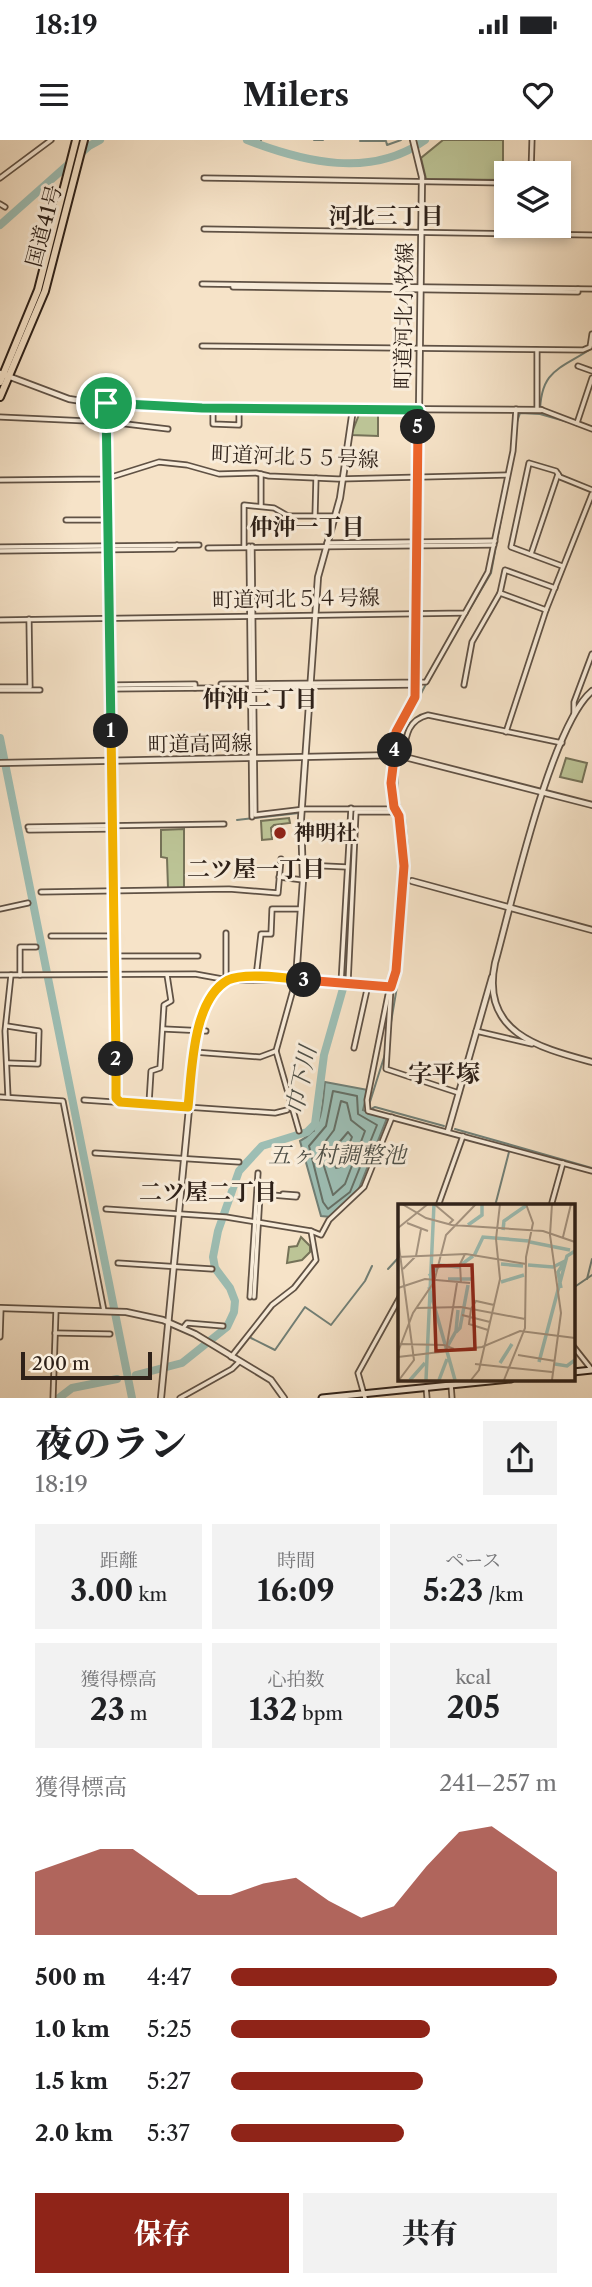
<!DOCTYPE html>
<html lang="ja">
<meta charset="utf-8">
<style>
body{margin:0;font-family:"Libre Caslon Text","Noto Serif JP",serif;background:#f2f2f2;color:#202124;height:100vh;display:flex;flex-direction:column;font-size:26px;white-space:nowrap}
*{box-sizing:border-box;margin:0}
p{font-size:23px;color:#757577}
.icon{flex:none;width:38px;height:38px;fill:none;stroke:currentColor;stroke-width:2;stroke-linecap:round;stroke-linejoin:round}
.map{position:relative;height:1258px;overflow:hidden}
.side{display:flex;flex-direction:column;background:#fff;flex:1}
.side>*{flex:none}
.tools{position:absolute;left:494px;top:21px;display:grid;gap:14px}
.tools a{display:grid;place-items:center;width:77px;height:77px;border-radius:0px;background:#fff;box-shadow:0 4px 10px #0003;font-size:35px}
.scale{position:absolute;left:21px;bottom:18px;width:131px;box-sizing:border-box;padding-left:7px;border:4px solid #2e2119;border-top:0;font-size:19px;line-height:24px;white-space:nowrap;color:#2e2119;-webkit-text-stroke:5px #f9eddb;paint-order:stroke}
.pin{position:absolute;display:grid;place-items:center;width:60px;height:60px;color:#fff;margin:-30px;border:4px solid #fff;border-radius:50%;box-shadow:0 2px 7px #0007}
.km{position:absolute;width:35px;height:35px;margin:-18px;border-radius:50%;background:#222;color:#fff;font-size:19px;line-height:35px;text-align:center}
.round{display:grid;place-items:center;flex:none;width:74px;height:74px;border-radius:0px;background:#f2f2f2}
.overview{display:flex;align-items:center;justify-content:space-between;height:119px;padding:0 35px}
h1{font-size:38px;font-weight:800;line-height:52px}
.metrics{display:grid;grid-template-columns:repeat(3,1fr);gap:10px;height:119px;padding:7px 35px}
.metrics div{display:grid;align-content:center;border-radius:0px;background:#f2f2f2;text-align:center}
.metrics b{font-size:30px;font-weight:800}
.metrics small{font-size:19px;font-weight:400}
.metrics p{font-size:19px}
.chart{height:196px;padding:14px 35px}
.chart p{display:flex;justify-content:space-between}
.chart svg{width:100%;height:126px;margin-top:7px;fill:#8f2418;opacity:.7}
.action{display:flex;gap:14px;margin-top:auto;padding:14px 35px}
.action a{flex:1;height:80px;border-radius:0px;background:#8f2418;color:#fff;font-size:28px;font-weight:800;line-height:80px;text-align:center}
.action a+a{background:#f2f2f2;color:#202124}
ul{padding:0 35px;list-style:none;font-size:23px}
li{display:grid;grid-template-columns:112px 84px 1fr;align-items:center;height:52px}
li i{height:18px;border-radius:9px;background:#8f2418}
.status{display:flex;justify-content:space-between;align-items:center;height:49px;padding:0 35px;background:#fff;direction:ltr}
.status svg{height:19px;fill:currentColor}
header{display:flex;justify-content:space-between;align-items:center;height:91px;padding:0 35px;background:#fff;font-size:32px;font-weight:800}
.map>svg:first-child{display:block}
.green{fill:#bcc496;stroke:#757258;stroke-width:2}
.water{fill:#9dbeb4;stroke:#717f76;stroke-width:2}
.lines{fill:none;stroke-linecap:round;stroke-linejoin:round}
.shore{stroke:#667066;stroke-width:2}
.stream{stroke:#717f76;stroke-width:2}
.river{stroke:#9dbeb4;stroke-width:8}
.minor-casing{stroke:#605245;stroke-width:7}
.tertiary-casing{stroke:#605245;stroke-width:8}
.secondary-casing{stroke:#2e2119;stroke-width:9}
.trunk-casing{stroke:#2e2119;stroke-width:10}
.minor{stroke:#f9eddb;stroke-width:3.5}
.tertiary{stroke:#f9eddb;stroke-width:4.5}
.secondary{stroke:#f9eddb;stroke-width:5}
.trunk{stroke:#f6e3c8;stroke-width:6}
.split-1-casing{stroke:#fff;stroke-width:14}
.split-2-casing{stroke:#fff;stroke-width:14}
.split-3-casing{stroke:#fff;stroke-width:14}
.split-4-casing{stroke:#fff;stroke-width:14}
.split-5-casing{stroke:#fff;stroke-width:14}
.split-6-casing{stroke:#fff;stroke-width:14}
.split-1{stroke:#22a559;stroke-width:9}
.split-2{stroke:#f5b400;stroke-width:9}
.split-3{stroke:#f5b400;stroke-width:9}
.split-4{stroke:#f0652b;stroke-width:9}
.split-5{stroke:#f0652b;stroke-width:9}
.split-6{stroke:#22a559;stroke-width:9}
.poi-dot{fill:#8f2418;stroke:#f9eddb;stroke-width:2.5}
.labels{text-anchor:middle;stroke-width:6;stroke-linejoin:round;paint-order:stroke}
.street-label{font-size:21px;fill:#2e2119;stroke:#f9eddb}
.poi-label{font-size:21px;font-weight:bold;fill:#2e2119;stroke:#f9eddb;text-anchor:start}
.neighbourhood-label{font-size:23px;font-weight:bold;fill:#2e2119;stroke:#f9eddb}
.water-label{font-size:23px;font-style:italic;fill:#4f5048;stroke:#f9eddb}
.quarter-label{font-size:24px;font-weight:bold;fill:#2e2119;stroke:#f9eddb}
.inset-river{fill:none;stroke:#9dbeb4;stroke-width:3.5}
.inset-road{fill:none;stroke:#a69582;stroke-width:2}
.view{fill:#8f2418;fill-opacity:0.15;stroke:#8f2418;stroke-width:3.5}
.inset-edge{fill:none;stroke:#2e2119;stroke-width:3.5}
</style>
<div class="status"><b>18:19</b><svg viewBox="0 0 49 12"><path d="M0 12V9h3v3zM5 12V6h3v6zM10 12V3h3v9zM15 12V0h3v12zM26 1h20v11H26zM47 4h2v5h-2z"/></svg></div>
<header><svg class="icon" aria-label="menu" viewBox="0 0 24 24"><path d="M4 6h16M4 12h16M4 18h16"/></svg>Milers<svg class="icon" aria-label="heart" viewBox="0 0 24 24"><path d="M12 20l-8-8c-3-5 5-10 8-4 3-6 11-1 8 4z"/></svg></header>
<div class="map">
<svg width="592" height="1258" viewBox="0 0 592 1258">
<rect width="100%" height="100%" fill="#f6e3c8"/>
<filter id="stains"><feTurbulence type="fractalNoise" baseFrequency=".00286" numOctaves="4"/><feColorMatrix values="0 0 0 0 .2 0 0 0 0 .09 0 0 0 0 .02 0 0 0 .5 -.17"/></filter>
<radialGradient id="worn" r=".72"><stop offset=".6" stop-color="#630" stop-opacity="0"/><stop offset="1" stop-color="#630" stop-opacity=".3"/></radialGradient>
<g class="green">
<path d="M443,0h60v40l-77,-1 -5,-21z"/>
<path d="M360,272h18v24l-27,-1z"/>
<path d="M566,618l21,5 -5,19 -22,-5z"/>
<path d="M289,678l1,5 -16,2 -3,3 1,11 -10,1 -1,-19z"/>
<path d="M184,689v59h-16l-1,-30 -6,-1v-27z"/>
<path d="M301,1097l9,9v6l-8,8 -15,3 2,-16 8,-1z"/>
</g>
<path class="water" d="M325,942l43,8 -5,20 24,8 -31,78 -25,21 -10,-1 -21,-75c24,-12 22,-36 25,-59z"/>
<g class="lines">
<g class="shore">
<path d="M333,951l24,5 1,18 19,11 -27,67 -22,17 -5,-7 -14,-56 17,-20z"/>
<path d="M341,961l6,2 4,17 14,11 -20,53 -12,11 -14,-45 15,-20z"/>
<path d="M348,992l4,5 -12,30 -4,1 -5,-16z"/>
</g>
<g class="stream">
<path d="M314,0h9"/>
<path d="M360,1h26l1,4 14,-5"/>
<path d="M259,4l2,-4"/>
<path d="M228,204l107,2"/>
<path d="M540,274l28,8"/>
<path d="M517,282l3,-9 20,1c0,-45 21,-45 52,-66"/>
<path d="M580,286l12,5"/>
<path d="M457,491l34,-58 25,-135"/>
<path d="M399,612l3,-22 24,-46"/>
<path d="M305,671h44"/>
<path d="M255,678l44,-5"/>
<path d="M237,680l17,-2v-3"/>
<path d="M390,888l12,-71 6,-109 -3,-30 -8,-19 1,-41"/>
<path d="M369,965l17,-54"/>
<path d="M369,970l6,-3 69,19"/>
<path d="M455,989l137,39"/>
<path d="M307,992l7,-1"/>
<path d="M495,1066l14,-54"/>
<path d="M255,1105l1,-18"/>
<path d="M388,1129l12,-13"/>
<path d="M587,1139l5,-20"/>
<path d="M573,1148l19,-13"/>
<path d="M251,1198l24,12 30,-43 26,18 34,-44 7,-15"/>
<path d="M437,1239v2"/>
<path d="M429,1253v5"/>
</g>
<g class="river">
<path d="M247,0c57,22 124,39 178,0"/>
<path d="M0,85l89,-79 11,-6"/>
<path d="M0,598l132,660"/>
<path d="M136,1235l46,-12 45,-36 7,-15 1,-11 -5,-13 -15,-20 -2,-11 5,-26 21,-60 23,-25 45,-14 8,-8 9,-69 20,-70 9,-174"/>
<path d="M59,1258l13,-10 45,-9"/>
</g>
<defs>
<g id="minor">
<path d="M531,33l1,-33"/>
<path d="M0,38l51,-38"/>
<path d="M204,38l302,5"/>
<path d="M0,64l5,3"/>
<path d="M204,89l388,6"/>
<path d="M202,144l390,5"/>
<path d="M233,145v2l345,5v-3"/>
<path d="M202,206l381,4 7,-3 2,-13"/>
<path d="M578,226l14,5"/>
<path d="M106,263l10,695 3,4"/>
<path d="M213,268v16l26,1v-17"/>
<path d="M419,270l-4,287 -19,35 -5,51 3,24 5,9 4,25 -1,67 -6,63 -8,24 -21,105 1,11 224,60"/>
<path d="M537,270v-60"/>
<path d="M542,270l50,19"/>
<path d="M0,277l109,5 59,7"/>
<path d="M577,283l15,-45"/>
<path d="M261,334v31"/>
<path d="M0,340l105,-1 54,-17 28,3 32,9 37,-1 13,3 69,3 169,-4"/>
<path d="M315,376l1,-38"/>
<path d="M66,380h42"/>
<path d="M327,403l168,-2"/>
<path d="M244,406v-41l30,3 14,8h47"/>
<path d="M249,406l3,271"/>
<path d="M252,406l3,269 50,-6h89"/>
<path d="M0,407l199,-2"/>
<path d="M208,408l286,-3"/>
<path d="M0,411l174,-2 3,-4"/>
<path d="M531,414l27,-80"/>
<path d="M562,426l-51,-19 18,-84 27,8 4,6 32,13"/>
<path d="M500,453l46,17"/>
<path d="M0,480l465,-7 23,-41 25,-121 3,-42"/>
<path d="M221,544l205,-2 39,-69"/>
<path d="M110,545l85,-1v4"/>
<path d="M464,545l8,-43 28,-49 5,-23 50,18"/>
<path d="M0,547h30l-1,-68"/>
<path d="M254,547l162,-2"/>
<path d="M110,549l102,-1"/>
<path d="M0,550h40"/>
<path d="M574,574v-12l18,-48"/>
<path d="M506,592l40,-122 46,-116"/>
<path d="M403,616c3,-19 4,-36 25,-41l134,28"/>
<path d="M28,687l196,-3"/>
<path d="M29,690l83,-1"/>
<path d="M303,725l44,2"/>
<path d="M279,737l24,3"/>
<path d="M41,752l188,-3 49,4 3,-34"/>
<path d="M0,769l28,-6"/>
<path d="M226,793v45"/>
<path d="M51,796h63"/>
<path d="M114,816h84"/>
<path d="M0,835l195,-1 33,6"/>
<path d="M20,835v-28h16"/>
<path d="M256,837l5,-43h10l1,-25h29"/>
<path d="M341,843l10,-175"/>
<path d="M348,843l8,-171h40"/>
<path d="M7,886l32,5 -1,33 -30,-1"/>
<path d="M164,889l42,2"/>
<path d="M476,891l56,13"/>
<path d="M354,908l14,-63"/>
<path d="M276,911l23,80"/>
<path d="M194,912l66,5 16,-6 20,-72 95,8 -5,82 73,24"/>
<path d="M0,957l63,4 41,210"/>
<path d="M8,957l-3,-66 6,-56"/>
<path d="M84,960l191,13 12,-3"/>
<path d="M149,963l2,-32 9,-3 4,-63 7,-4 -4,-26"/>
<path d="M95,1013l144,9"/>
<path d="M283,1054l14,1"/>
<path d="M438,1066l25,-70"/>
<path d="M551,1066l12,-43"/>
<path d="M106,1069l120,8 85,14 10,4 8,-15 35,-33 28,-70"/>
<path d="M118,1123l94,6"/>
<path d="M250,1157l8,-124"/>
<path d="M254,1157l6,-103 36,3"/>
<path d="M183,1188l4,-5 36,3"/>
<path d="M55,1193l55,1"/>
<path d="M0,1197l1,-29"/>
<path d="M573,1206l19,24"/>
<path d="M231,1217l41,-52 22,-17 22,-28 -5,-29"/>
<path d="M451,1245l1,13"/>
<path d="M426,1247l1,11"/>
<path d="M53,1258l3,-88"/>
<path d="M180,1258l52,-29 7,-7"/>
<path d="M365,1258l-7,-25 42,-76"/>
</g>
<g id="tertiary">
<path d="M413,0l9,37 -3,233"/>
<path d="M0,233l69,26 19,3 114,6 339,2"/>
<path d="M592,551c-41,34 -81,215 -97,272 -15,70 45,85 97,99"/>
<path d="M0,623l397,-8 195,50"/>
<path d="M412,741l180,49"/>
<path d="M448,991l44,-154"/>
<path d="M0,1168l126,4 37,8 32,14 76,46 13,18"/>
<path d="M161,1258l36,-372 16,-30 15,-16 68,-1 7,-99 -2,-61 17,-242 22,-79 13,-89"/>
</g>
<g id="secondary">
<path d="M573,1232l19,-2"/>
<path d="M322,1258l189,-19"/>
</g>
<g id="trunk">
<path d="M0,242l38,-92 38,-150"/>
<path d="M0,257l45,-106 39,-151"/>
</g>
</defs>
<use href="#minor" class="minor-casing"/>
<use href="#tertiary" class="tertiary-casing"/>
<use href="#secondary" class="secondary-casing"/>
<use href="#trunk" class="trunk-casing"/>
<use href="#minor" class="minor"/>
<use href="#tertiary" class="tertiary"/>
<use href="#secondary" class="secondary"/>
<use href="#trunk" class="trunk"/>
</g>
<g class="lines">
<defs>
<path id="split-1" d="M106,263l5,328"/>
<path id="split-2" d="M111,591l5,328"/>
<path id="split-3" d="M116,919v39l4,4 68,5c4,-35 4,-107 40,-127 16,-8 58,-2 76,0"/>
<path id="split-4" d="M304,840l87,7 5,-16 8,-105 -5,-50 -5,-9 -3,-24 4,-33"/>
<path id="split-5" d="M395,610l1,-18 19,-35 3,-270"/>
<path id="split-6" d="M106,263l96,5 217,2 -1,17"/>
</defs>
<use href="#split-1" class="split-1-casing"/>
<use href="#split-2" class="split-2-casing"/>
<use href="#split-3" class="split-3-casing"/>
<use href="#split-4" class="split-4-casing"/>
<use href="#split-5" class="split-5-casing"/>
<use href="#split-6" class="split-6-casing"/>
<use href="#split-1" class="split-1"/>
<use href="#split-2" class="split-2"/>
<use href="#split-3" class="split-3"/>
<use href="#split-4" class="split-4"/>
<use href="#split-5" class="split-5"/>
<use href="#split-6" class="split-6"/>
</g>
<circle class="poi-dot" cx="280" cy="693" r="7"/>
<g class="labels">
<g class="street-label">
<text transform="translate(44 86) rotate(-75)" y="7">国道41号</text>
<text transform="translate(404 176) rotate(-89)" y="7">町道河北小牧線</text>
<text transform="translate(295 317) rotate(2)" y="7">町道河北５５号線</text>
<text transform="translate(296 459) rotate(-1)" y="7">町道河北５４号線</text>
<text transform="translate(200 604) rotate(-1)" y="7">町道高岡線</text>
</g>
<g class="poi-label">
<text x="294" y="700">神明社</text>
</g>
<g class="neighbourhood-label">
<text x="386" y="84">河北三丁目</text>
<text x="307" y="395">仲沖一丁目</text>
<text x="260" y="567">仲沖二丁目</text>
<text x="256" y="737">二ツ屋一丁目</text>
<text x="208" y="1060">二ツ屋二丁目</text>
</g>
<g class="water-label">
<text transform="translate(301 940) rotate(-78)" y="8">巾下川</text>
<text x="337" y="1023">五ヶ村調整池</text>
</g>
<g class="quarter-label">
<text x="444" y="942">字平塚</text>
</g>
</g>
<g transform="translate(398 1064)">
<rect width="177" height="177" fill="#f6e3c8"/>
<path class="inset-river" d="M70,21l14,-10v-11M105,26l1,-9 23,-16M132,38l40,8M76,52l9,-19 46,4M103,60l22,2M130,61l25,2 12,-6M31,72l11,-11 18,2 15,-11M50,75h24M103,78l23,-7M31,83l26,93M163,84l-3,-16 5,-8M58,128l4,-4 8,-43M48,145l10,-18 2,-21M141,158l28,-106 8,-5M102,159l12,-19M157,160l12,2 8,-6M12,176l15,-17M28,176l8,-176M41,176l8,-21"/>
<path class="inset-road" d="M4,0l24,14 26,7M36,0l19,16 -4,4M9,19l21,8M54,21l91,6 32,11M0,24l30,-24M165,33l8,-33M0,35l16,121 -15,20M0,53l68,-3 60,10M5,65l13,-13 5,-27M63,79l-1,-19 5,-10M0,84l27,-9 45,4M19,104l44,-1 64,12M64,111l28,7M90,126l-19,-6 2,-15 5,-8 18,4M2,140l44,1 10,4M48,147l11,-68M0,148l15,-39 21,-31 12,-47 30,-31M120,151l37,6M0,153l84,-10 38,-16 55,7M77,160l77,8M73,176l8,-10 21,-91 -4,-40 4,-35M106,176l21,-52 1,-71 7,-34 -7,-19M154,176l9,-67 -11,-78 2,-31"/>
<path class="view" d="M74,61l3,84 -39,2 -3,-85z"/>
<rect width="177" height="177" class="inset-edge"/>
</g>
<rect width="100%" height="100%" filter="url(#stains)"/>
<rect width="100%" height="100%" fill="url(#worn)"/>
</svg>
<div class="tools">
<a><svg class="icon" aria-label="layers" viewBox="0 0 24 24"><path d="M12 4l9 5-9 5-9-5zM3 14l9 5 9-5"/></svg></a>
</div>
<div class="scale">200 m</div>
<div class="pin" style="left:106px;top:263px;background:#1e9e55"><svg class="icon" aria-label="arrive" viewBox="0 0 24 24"><path d="M6 21V4h12l-3 4 3 4H6"/></svg></div>
<b class="km" style="left:111px;top:591px">1</b>
<b class="km" style="left:116px;top:919px">2</b>
<b class="km" style="left:304px;top:840px">3</b>
<b class="km" style="left:395px;top:610px">4</b>
<b class="km" style="left:418px;top:287px">5</b>
</div>
<section class="side">
<div class="overview"><div><h1>夜のラン</h1><p>18:19</p></div><a class="round"><svg class="icon" aria-label="share" viewBox="0 0 24 24"><path d="M12 15V3M7 8l5-5 5 5M5 13v7h14v-7"/></svg></a></div>
<div class="metrics">
<div><p>距離</p><b>3.00<small> km</small></b></div>
<div><p>時間</p><b>16:09</b></div>
<div><p>ペース</p><b>5:23<small> /km</small></b></div>
</div>
<div class="metrics">
<div><p>獲得標高</p><b>23<small> m</small></b></div>
<div><p>心拍数</p><b>132<small> bpm</small></b></div>
<div><p>kcal</p><b>205</b></div>
</div>
<div class="chart"><p><span>獲得標高</span>241–257 m</p>
<svg viewBox="0 0 160 44" preserveAspectRatio="none"><path d="M0 44V22L10 18L20 14L30 14L40 22L50 30L60 30L70 26L80 24L90 32L100 38L110 34L120 20L130 8L140 6L150 14L160 22V44z"/></svg>
</div>
<ul>
<li><b>500 m</b>4:47<i style="width:100%"></i></li>
<li><b>1.0 km</b>5:25<i style="width:61%"></i></li>
<li><b>1.5 km</b>5:27<i style="width:59%"></i></li>
<li><b>2.0 km</b>5:37<i style="width:53%"></i></li>
</ul>
<div class="action"><a>保存</a><a>共有</a></div>
</section>
